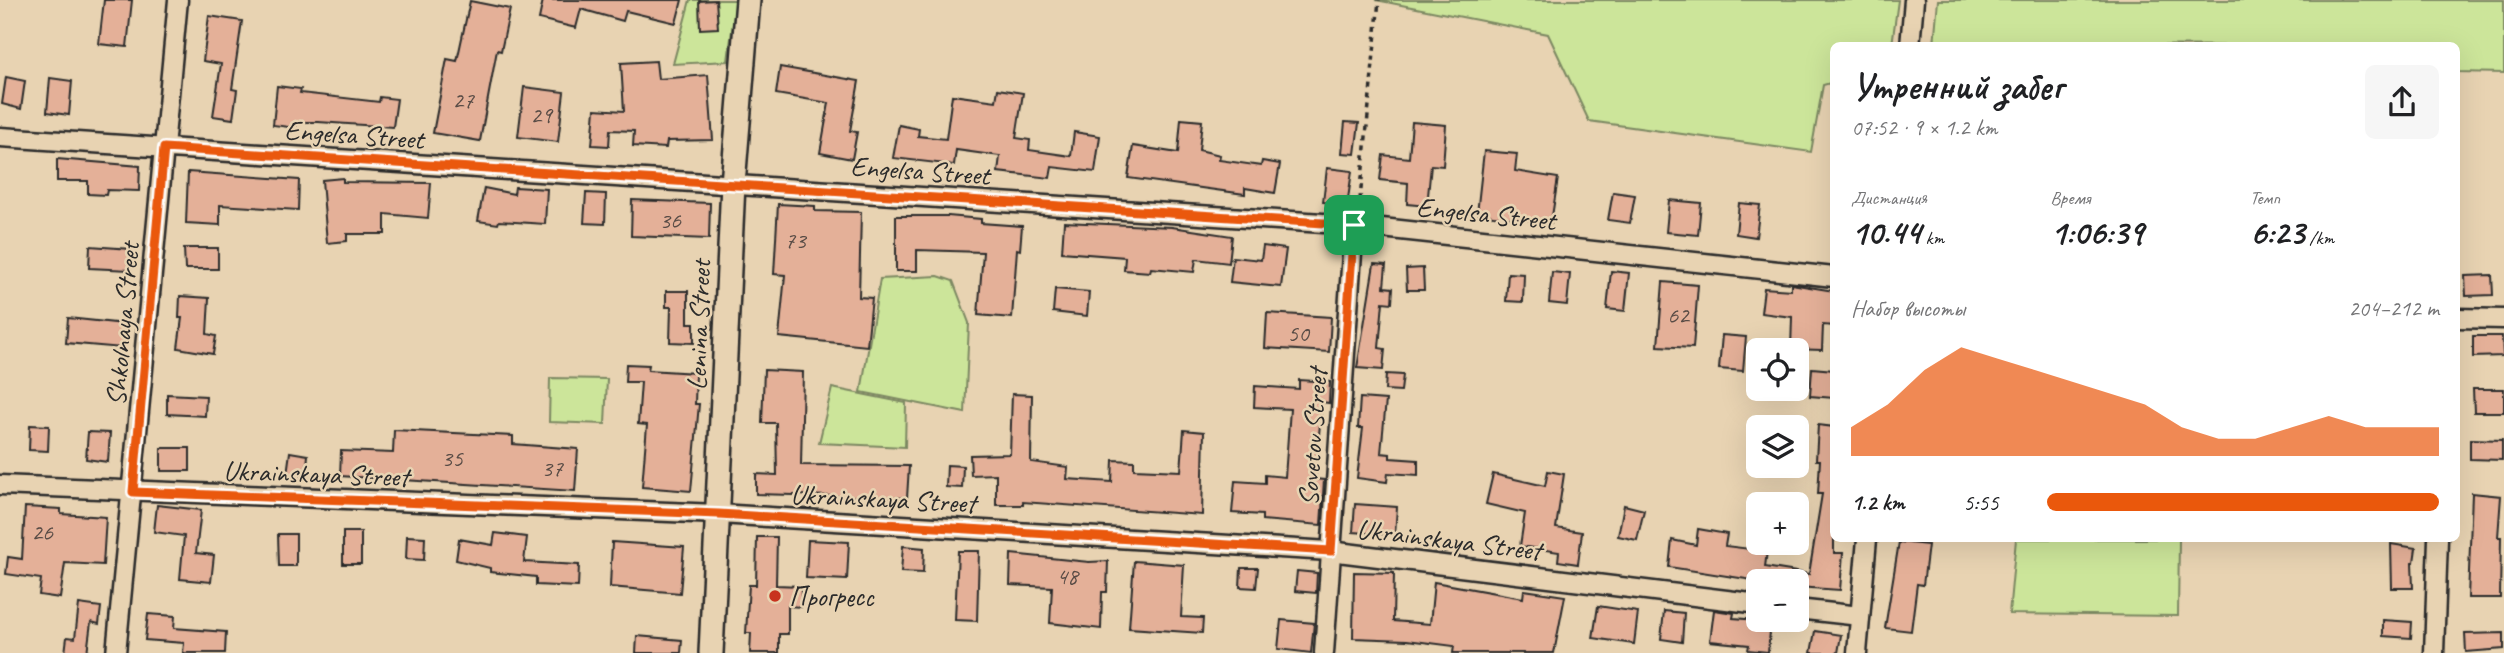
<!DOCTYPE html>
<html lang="ru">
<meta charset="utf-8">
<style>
body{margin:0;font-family:Caveat,sans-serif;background:#f6f6f6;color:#202124;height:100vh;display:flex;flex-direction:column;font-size:26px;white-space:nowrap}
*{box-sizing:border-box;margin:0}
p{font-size:23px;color:#757577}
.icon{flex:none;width:38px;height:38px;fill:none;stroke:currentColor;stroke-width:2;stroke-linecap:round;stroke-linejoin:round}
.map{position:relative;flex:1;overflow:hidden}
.details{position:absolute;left:1830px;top:42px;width:630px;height:500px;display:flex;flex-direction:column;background:#fff;border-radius:10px;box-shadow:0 7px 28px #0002}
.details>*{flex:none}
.controls{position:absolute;left:1746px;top:338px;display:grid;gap:14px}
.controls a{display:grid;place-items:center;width:63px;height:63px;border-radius:10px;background:#fff;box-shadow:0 7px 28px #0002;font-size:35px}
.pin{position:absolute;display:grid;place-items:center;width:60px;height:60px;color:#fff;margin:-30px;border-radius:14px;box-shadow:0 4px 10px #0006}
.round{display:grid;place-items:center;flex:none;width:74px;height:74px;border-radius:10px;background:#f6f6f6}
.headline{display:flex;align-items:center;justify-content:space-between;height:119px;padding:0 21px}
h1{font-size:38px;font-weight:700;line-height:52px}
.figures{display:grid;grid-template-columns:repeat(3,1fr);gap:10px;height:119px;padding:7px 21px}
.figures div{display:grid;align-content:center}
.figures b{font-size:35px;font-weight:700}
.figures small{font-size:19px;font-weight:400}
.figures p{font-size:19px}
.chart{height:196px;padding:14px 21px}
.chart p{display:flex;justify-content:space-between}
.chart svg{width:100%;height:126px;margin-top:7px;fill:#ea580c;opacity:.7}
ul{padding:0 21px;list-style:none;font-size:23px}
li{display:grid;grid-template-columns:112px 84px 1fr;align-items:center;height:52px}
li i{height:18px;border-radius:9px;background:#ea580c}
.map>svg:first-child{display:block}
.green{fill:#cce59a;stroke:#7c8862;stroke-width:2}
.building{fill:#e4b098;stroke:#2b2b2b;stroke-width:2}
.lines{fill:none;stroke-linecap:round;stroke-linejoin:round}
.minor-casing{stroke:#2b2b2b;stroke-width:23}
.tertiary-casing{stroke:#2b2b2b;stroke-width:28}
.path{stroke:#2b2b2b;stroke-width:3.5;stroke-dasharray:5 5;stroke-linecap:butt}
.minor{stroke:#e8d3b2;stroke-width:18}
.tertiary{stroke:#e8d3b2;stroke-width:23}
.route-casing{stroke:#fff;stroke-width:14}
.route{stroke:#ea580c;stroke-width:9}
.poi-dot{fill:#c8321e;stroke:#e8d3b2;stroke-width:2.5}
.labels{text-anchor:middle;stroke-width:5;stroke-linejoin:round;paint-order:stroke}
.number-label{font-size:24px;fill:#594c46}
.street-label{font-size:28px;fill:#2b2b2b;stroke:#e8d3b2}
.poi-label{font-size:28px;fill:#2b2b2b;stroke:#e8d3b2;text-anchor:start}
</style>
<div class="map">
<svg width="2504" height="653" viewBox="0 0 2504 653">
<rect width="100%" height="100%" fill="#e8d3b2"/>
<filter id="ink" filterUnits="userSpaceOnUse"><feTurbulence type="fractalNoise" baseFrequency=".0143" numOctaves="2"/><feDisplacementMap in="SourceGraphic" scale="14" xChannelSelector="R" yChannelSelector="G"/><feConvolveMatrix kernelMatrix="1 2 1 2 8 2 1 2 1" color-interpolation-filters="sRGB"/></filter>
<g filter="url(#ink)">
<g class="green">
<path d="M690,0h46l-8,61 -55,3z"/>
<path d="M1376,0h522l-6,45 -58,1v36l-11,3 -12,67 -222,-31 -41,-87z"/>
<path d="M1938,0h566v73l-47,-1v-26l-523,-1z"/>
<path d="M938,276l15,5 16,42 -4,90 -104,-21 19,-113z"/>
<path d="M550,378l57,1 -2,45 -56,-2z"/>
<path d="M832,388l74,15 -1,44 -86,-4z"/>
<path d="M2016,539h163l-1,77 -169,-2z"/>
</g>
<g class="building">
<path d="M104,0h28l-5,47 -28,-3z"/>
<path d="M543,0h139l-6,23 -50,-12 -3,10 -42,-12 -5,19 -37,-9z"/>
<path d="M716,0l2,28 -18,1 -1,-28z"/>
<path d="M470,1l40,8 -9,42 -4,-1 -17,91 -47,-8 14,-74 10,2z"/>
<path d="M209,16l33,5 -10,68 5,1 -4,29 -20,-3 8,-52 -18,-3z"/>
<path d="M656,61l2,18 50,-4 5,65 -46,1 -1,7 -33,-2 1,-15 -24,-1 -1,16 -17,-1 3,-36 29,2 -3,-48z"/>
<path d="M780,67l79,14 -9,50 7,1 -5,27 -32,-6 9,-50 -53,-9z"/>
<path d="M6,77l19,4 -4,28 -19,-5z"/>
<path d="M50,78l22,3 -3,34 -22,-3z"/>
<path d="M277,86l24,3 -1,4 79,9 1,-5 17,2 -4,28 -75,-5h-21l-1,6 -23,-3z"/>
<path d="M524,87l40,5 -6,50 -40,-5z"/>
<path d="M998,89l25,4 -7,45 14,2 -1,10 42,6 3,-24 26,4 -5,36 -43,-5 -2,11 -52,-6 2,-16 -44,-6 -2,15 -61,-7 6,-33 20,4 -1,7 28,3 6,-44 44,6z"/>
<path d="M1181,119l21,2 -3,29 21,5 -1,5 42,6 1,-5 18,3 -5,29 -30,-5v6l-117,-16 5,-32 45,7z"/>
<path d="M1345,122l14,1 -4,31 -13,-1z"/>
<path d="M1412,122l34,3 -3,41 -12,-1 -4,41 -20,-2 1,-21 -28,-3 3,-25 26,3z"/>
<path d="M1484,151l33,3 -2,17 43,7 -7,45 -74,-9z"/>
<path d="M57,159l83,7 -1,25 -32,-1 -1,5 -18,-1v-13h-31z"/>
<path d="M1327,168l25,3 -5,35 -24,-4z"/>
<path d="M188,172l111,8 -1,30 -78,-5v20l-34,-2z"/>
<path d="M343,178v4l88,1 -3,35 -43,-4v20h-38v7l-20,2 -5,-63z"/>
<path d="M515,187l32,2 -2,35 -46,-3 -1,3 -20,-3 6,-33 30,6z"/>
<path d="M1613,192l22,3 -5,28 -22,-3z"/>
<path d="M586,193l20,1 -1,30 -21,-1z"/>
<path d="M632,200l78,3 -1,36 -78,-3z"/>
<path d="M1669,200l32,3 -3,32 -32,-3z"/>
<path d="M1739,203l21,2 -4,32 -20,-3z"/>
<path d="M778,204l37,2v5l46,1 -2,85 13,1 -5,48 -88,-9 6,-62 -11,-1z"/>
<path d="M896,216h52l33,3v4l41,3 -2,24 -3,-1 -5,69 -34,-3 5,-63 -66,-2v21h-21z"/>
<path d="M1064,222l108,5 60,9 -3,27 -33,-4 -2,13 -43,-4 -1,4 -26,-2 1,-13 -63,-5z"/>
<path d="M90,246l41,3 -1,21 -41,-2z"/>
<path d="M1263,246l23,3 -5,38 -51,-5 3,-25 28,3z"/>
<path d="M184,248h34v21h-33z"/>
<path d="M1374,264l12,1 -2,22 9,1 -1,15 -9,-1 -4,46 6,1 -2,21 -26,-2z"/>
<path d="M1423,268l1,22h-17l-1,-21z"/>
<path d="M1611,271l18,2 -4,38 -18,-2z"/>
<path d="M1552,272l18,2 -3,31 -18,-2z"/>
<path d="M1508,273l16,1 -1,28 -17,-1z"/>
<path d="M2492,275l1,20 -27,1 -1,-20z"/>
<path d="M1663,282l35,3 -5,63 -35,-2z"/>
<path d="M1791,284l43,7v35l-11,-1 -1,25 -31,-1 1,-32 -31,-4 3,-25 27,2z"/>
<path d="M1055,289l34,3 -2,24 -34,-4z"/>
<path d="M666,291h22v32h6v20l-24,-1 1,-35h-5z"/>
<path d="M180,296l29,2 -2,36 9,2 -3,18 -35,-6 4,-30h-3z"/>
<path d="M1267,313l64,4 -2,35 -64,-4z"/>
<path d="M68,318l56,6 -2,24 -56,-5z"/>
<path d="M1722,335l24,2 -3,34 -24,-2z"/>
<path d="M2473,336h29l1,20 -30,1z"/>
<path d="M626,364l23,1 -1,5 48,3 -1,31h4l-8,87 -49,-4 5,-62 -9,-1 3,-42h-16z"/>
<path d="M1812,368l22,2v28l-24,-2z"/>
<path d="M764,370l39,2 -2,93 108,1 -2,32 -151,-4v-20l21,1 -1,-52h-14z"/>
<path d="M1386,374l17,1 -2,16 -16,-1z"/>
<path d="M1299,380l31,2 -1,21 -7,-1 -7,77 9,1 -3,45 -59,-5v-5l-30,-2 3,-32 30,2v-8l20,2 5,-68 -36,-2 1,-21 44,3z"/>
<path d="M2473,389h31v23h-30z"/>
<path d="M167,394l39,2 -1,20 -38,-2z"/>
<path d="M1012,394l20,1 -1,67 37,5 -1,12 45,3 1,-22 21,1v8l47,2 3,-41 20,2 -2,83 -179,-13v3h-27v-31l-25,1 -1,-20 40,-1z"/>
<path d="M1360,398l26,2 -5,53 9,1v4l28,2v15l-30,-2 -1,9 -30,-4 6,-50h-5z"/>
<path d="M30,425l19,1 -1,25 -19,-1z"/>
<path d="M1818,425l16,2v126h9l-3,37 -43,-3v-6h-38l-90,-14 3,-27 24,5 2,-16 29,5 -2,12 42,5 -2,16 44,7 13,-80h-4l2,-34h-4z"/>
<path d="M394,430l119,6v8l65,5 -3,42 -235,-15 1,-25 52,2z"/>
<path d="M88,432l22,1 -2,29 -22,-3z"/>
<path d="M2470,439l32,1v20l-32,-1z"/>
<rect x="161" y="448" width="29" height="23"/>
<path d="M290,452l18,3 -2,22 -19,-3z"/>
<path d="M947,465l16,1 -1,22 -16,-1z"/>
<path d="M1548,471l16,3 -8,54 26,4 -4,32 -20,-3 1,-9 -39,-6 5,-33 -39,-9 7,-30 52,12z"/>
<path d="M2472,493l29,3 -3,41h3l-1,61h-32z"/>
<path d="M1355,504l42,3 -2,28 -42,-3z"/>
<path d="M157,505l44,5 -5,43 18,2 -3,27 -31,-3 4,-43 -30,-4z"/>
<path d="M1624,505l20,5 -7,30 -19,-4z"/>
<path d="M25,507l36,2v5l45,3 -3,48 -38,-2 -5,35 -21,-3 2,-16 -35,-5 2,-17 14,2z"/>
<rect x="343" y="532" width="18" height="32"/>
<path d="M495,533l32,4 -3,25 55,3 -1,22 -42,-2v-8l-46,-5v-4l-34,-8 3,-21 34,6z"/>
<path d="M278,534h18v32h-17z"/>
<path d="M407,536l18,1 -1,23 -18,-1z"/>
<path d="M757,537h20l-1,48 25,1v21l-13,-1v28h-9v19h-29l1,-20h-5l3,-48h7z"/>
<path d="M808,540l41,2 -2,38 -41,-2z"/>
<path d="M612,542l72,5 -4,46 -70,-6z"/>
<path d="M1899,542l29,3 -5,40 -6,-1 -6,47 -26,-3z"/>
<path d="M2391,544l25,4 -2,14h-2l1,26h-21z"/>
<path d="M903,546l21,2 -1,25 -22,-1z"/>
<path d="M958,551h21l-2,70 -22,-1z"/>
<path d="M1011,554l78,8 19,-1 -1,31h-5l-1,37 -51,-6 2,-36 -42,-2z"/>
<path d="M1134,561l50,4 -3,52 22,1 -1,15 -73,-5z"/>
<path d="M1241,568h17l-2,20 -16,-1z"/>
<path d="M1297,571l20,2 -1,20 -21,-2z"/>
<path d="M1354,572l40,1 -1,48 37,3 4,-42 89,16 1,-8 41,6 -11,57h-101l1,-7 -47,-6 -54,-2z"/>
<path d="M79,604l22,3 -2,17 -8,-2 -4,31h-22l2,-16 8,1z"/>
<path d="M1598,606l40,6 -4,32 -41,-6z"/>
<path d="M1714,610l20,3 -1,5 38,3 -3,31 -20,-2 1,-5 -39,-4z"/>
<path d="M1664,611l20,2 -2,29 -21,-3z"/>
<path d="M148,614l27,2 -1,12 52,4 -1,21h-42l1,-10 -39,-3z"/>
<path d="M1281,620l33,3 -3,30 -33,-4z"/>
<path d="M2383,620l29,2 -1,16 -28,-2z"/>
<path d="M1815,631l26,4 -3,18h-27z"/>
<path d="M2504,633v16l-38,3 -1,-18z"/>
<path d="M637,636l45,4 -1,13h-45z"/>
</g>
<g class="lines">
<defs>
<g id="minor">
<path d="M1910,46l4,-46"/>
<path d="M0,137l1354,88 480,52"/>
<path d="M2457,318l47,1"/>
<path d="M0,485l719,29 611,37 429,53"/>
<path d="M1797,609l63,7"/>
<path d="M116,653l62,-653"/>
<path d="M1324,653l30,-428"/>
<path d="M1857,653l10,-114"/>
<path d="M2434,653l4,-114"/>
</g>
<path id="tertiary" d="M711,653l22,-469 15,-184"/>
</defs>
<use href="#minor" class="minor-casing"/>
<use href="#tertiary" class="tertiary-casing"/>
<path class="path" d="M1359,210l20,-210"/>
<use href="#minor" class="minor"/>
<use href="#tertiary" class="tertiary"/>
</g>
</g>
<g class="lines" filter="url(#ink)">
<defs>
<path id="route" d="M164,148l1190,77 -23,326 -612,-37 -586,-22z"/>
</defs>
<use href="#route" class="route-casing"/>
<use href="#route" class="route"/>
</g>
<circle class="poi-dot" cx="775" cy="596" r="7"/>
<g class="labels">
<g class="number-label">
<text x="463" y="108">27</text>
<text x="541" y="123">29</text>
<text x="670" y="228">36</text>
<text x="795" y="248">73</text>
<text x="1678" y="323">62</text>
<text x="1298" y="341">50</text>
<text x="452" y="466">35</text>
<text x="552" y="476">37</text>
<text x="42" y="540">26</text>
<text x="1067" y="584">48</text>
</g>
<g class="street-label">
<text transform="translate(354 134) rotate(4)" y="10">Engelsa Street</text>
<text transform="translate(920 170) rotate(4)" y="10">Engelsa Street</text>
<text transform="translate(1486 213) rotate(6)" y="10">Engelsa Street</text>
<text transform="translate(122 324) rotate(-85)" y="10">Shkolnaya Street</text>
<text transform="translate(698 325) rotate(-88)" y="10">Lenina Street</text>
<text transform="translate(1312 437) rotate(-86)" y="10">Sovetov Street</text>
<text transform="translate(316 473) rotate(2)" y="10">Ukrainskaya Street</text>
<text transform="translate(883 498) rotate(3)" y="10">Ukrainskaya Street</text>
<text transform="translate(1449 539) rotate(7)" y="10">Ukrainskaya Street</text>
</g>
<g class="poi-label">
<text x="789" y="606">Прогресс</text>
</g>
</g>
</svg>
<div class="controls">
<a><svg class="icon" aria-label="locate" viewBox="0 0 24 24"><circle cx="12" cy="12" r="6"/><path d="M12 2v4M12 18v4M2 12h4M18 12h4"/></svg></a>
<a><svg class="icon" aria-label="layers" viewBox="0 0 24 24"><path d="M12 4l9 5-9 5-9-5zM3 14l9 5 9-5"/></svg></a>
<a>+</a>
<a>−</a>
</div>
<div class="pin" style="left:1354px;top:225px;background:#1e9e55"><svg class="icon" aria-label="arrive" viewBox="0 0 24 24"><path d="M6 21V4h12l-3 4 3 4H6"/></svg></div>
<section class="details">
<div class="headline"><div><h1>Утренний забег</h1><p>07:52 · 9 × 1.2 km</p></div><a class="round"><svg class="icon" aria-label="share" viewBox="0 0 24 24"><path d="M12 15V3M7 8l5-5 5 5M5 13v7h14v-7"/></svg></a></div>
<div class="figures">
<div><p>Дистанция</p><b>10.44<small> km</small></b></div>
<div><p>Время</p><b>1:06:39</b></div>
<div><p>Темп</p><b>6:23<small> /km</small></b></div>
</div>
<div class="chart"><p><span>Набор высоты</span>204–212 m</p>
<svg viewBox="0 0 160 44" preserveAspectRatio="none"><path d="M0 44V34L10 26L20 14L30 6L40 10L50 14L60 18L70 22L80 26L90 34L100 38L110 38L120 34L130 30L140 34L150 34L160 34V44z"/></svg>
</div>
<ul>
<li><b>1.2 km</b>5:55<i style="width:100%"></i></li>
</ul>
</section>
</div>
